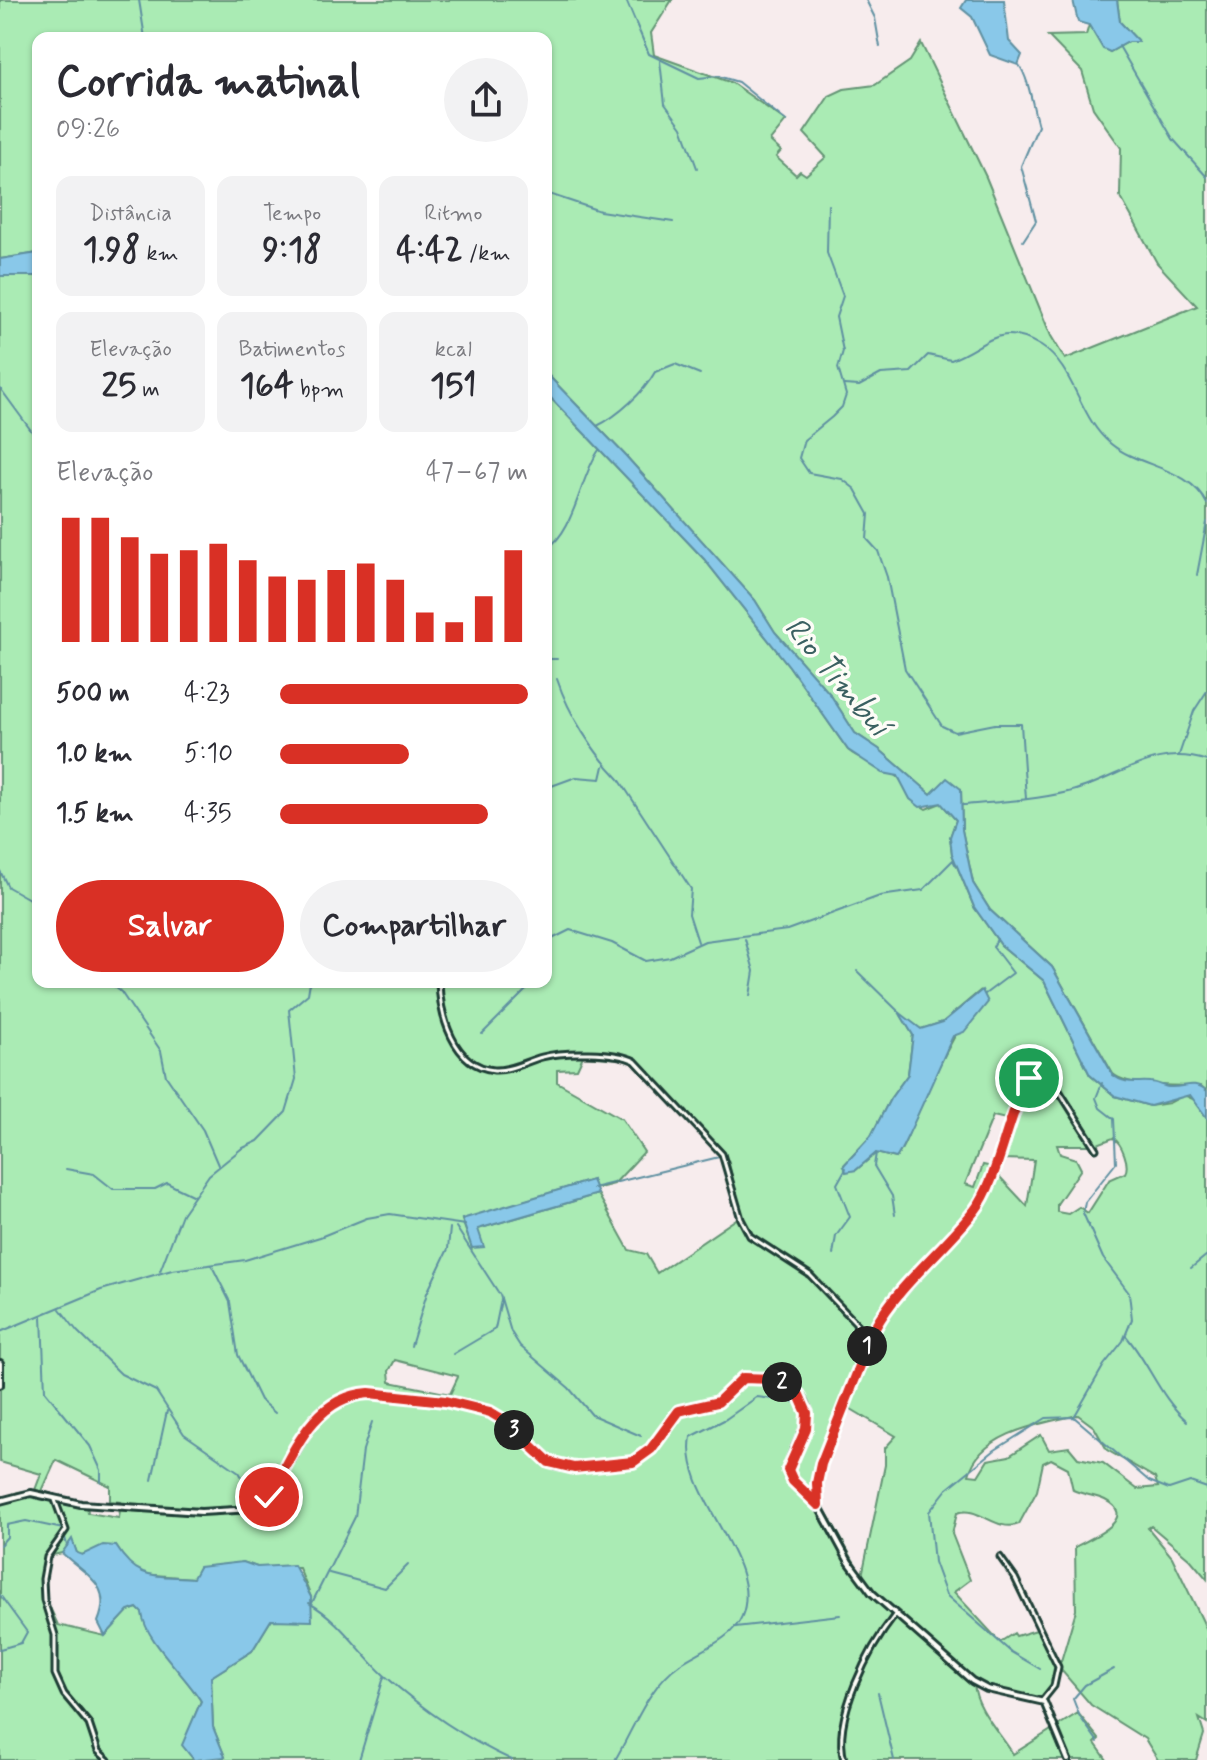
<!DOCTYPE html>
<html lang="pt">
<meta charset="utf-8">
<style>
body{margin:0;font-family:Mynerve,sans-serif;background:#f2f2f3;color:#2b2b33;height:100vh;display:flex;flex-direction:column;font-size:30px;white-space:nowrap}
*{box-sizing:border-box;margin:0}
p{font-size:26px;color:#7c7c81}
.icon{flex:none;width:44px;height:44px;fill:none;stroke:currentColor;stroke-width:2;stroke-linecap:round;stroke-linejoin:round}
.map{position:relative;flex:1;overflow:hidden}
.panel{position:absolute;left:32px;top:32px;width:520px;height:956px;display:flex;flex-direction:column;background:#fff;border-radius:16px;box-shadow:0 2px 6px #0004}
.panel>*{flex:none}
.pin{position:absolute;display:grid;place-items:center;width:68px;height:68px;color:#fff;margin:-34px;border:4px solid #fff;border-radius:50%;box-shadow:0 2px 8px #0007}
.km{position:absolute;width:40px;height:40px;margin:-20px;border-radius:50%;background:#222;color:#fff;font-size:22px;line-height:40px;text-align:center}
.round{display:grid;place-items:center;flex:none;width:84px;height:84px;border-radius:42px;background:#f2f2f3}
.summary{display:flex;align-items:center;justify-content:space-between;height:136px;padding:0 24px}
h1{font-size:44px;font-weight:700;line-height:60px}
.stats{display:grid;grid-template-columns:repeat(3,1fr);gap:12px;height:136px;padding:8px 24px}
.stats div{display:grid;align-content:center;border-radius:16px;background:#f2f2f3;text-align:center}
.stats b{font-size:34px;font-weight:700}
.stats small{font-size:22px;font-weight:400}
.stats p{font-size:22px}
.chart{height:224px;padding:16px 24px}
.chart p{display:flex;justify-content:space-between}
.chart svg{width:100%;height:144px;margin-top:8px;stroke:#d93025;stroke-width:6}
.cta{display:flex;gap:16px;margin-top:auto;padding:16px 24px}
.cta a{flex:1;height:92px;border-radius:48px;background:#d93025;color:#fff;font-size:32px;font-weight:700;line-height:92px;text-align:center}
.cta a+a{background:#f2f2f3;color:#2b2b33}
ul{padding:0 24px;list-style:none;font-size:26px}
li{display:grid;grid-template-columns:128px 96px 1fr;align-items:center;height:60px}
li i{height:20px;border-radius:10px;background:#d93025}
.map>svg:first-child{display:block}
.green{fill:#aaebb4;stroke:#649474;stroke-width:2;fill-rule:evenodd}
.water{fill:#89c8e9;stroke:#5f90a1;stroke-width:2}
.lines{fill:none;stroke-linecap:round;stroke-linejoin:round}
.stream{stroke:#5f90a1;stroke-width:2}
.minor-casing{stroke:#1f3d34;stroke-width:9}
.tertiary-casing{stroke:#1f3d34;stroke-width:10}
.minor{stroke:#fdfcf7;stroke-width:3}
.tertiary{stroke:#fdfcf7;stroke-width:4}
.route-casing{stroke:#fff;stroke-width:16}
.route{stroke:#d93025;stroke-width:10}
.labels{text-anchor:middle;stroke-width:7;stroke-linejoin:round;paint-order:stroke}
.water-label{font-size:32px;font-style:italic;fill:#3a6061;stroke:#fdfcf7}
</style>
<div class="map">
<svg width="1207" height="1760" viewBox="0 0 1207 1760">
<rect width="100%" height="100%" fill="#f7eced"/>
<filter id="ink" filterUnits="userSpaceOnUse"><feTurbulence type="fractalNoise" baseFrequency=".0125" numOctaves="2"/><feDisplacementMap in="SourceGraphic" scale="16" xChannelSelector="R" yChannelSelector="G"/><feConvolveMatrix kernelMatrix="1 2 1 2 8 2 1 2 1" color-interpolation-filters="sRGB"/></filter>
<g filter="url(#ink)">
<g class="green">
<path d="M0,0h672l-21,33 3,22 78,28 54,38 -16,20 11,10 -5,6 20,18 4,-4 6,4 20,-18 -22,-24 25,-37 15,-7 31,-4 35,-24 11,-18 65,134 65,159 14,23 132,-53 -40,-43 -37,-67 1,-48 -28,-40 -11,-37 -34,-35 38,-1 3,-10 14,23 7,4 18,-10 10,-1 -18,-19 -3,-22h90v1091l-6,-5c-20,0 -74,1 -88,-12l-61,-107 -62,-57 -17,-27 -11,-53 -1,-41 -30,5 -52,-45 -24,-16 -25,-39 -55,-62 -20,-32 -130,-145 -79,-82v-335h-508v215l-38,6z"/>
<path d="M0,276h38v706h508v-589l158,166 85,107 59,84c14,13 37,14 50,27 14,13 4,18 28,32l15,-6 15,17 -6,17 2,17 22,53 27,38 43,36 46,94 25,21 35,10 19,-3 15,-8 11,5 12,18v461l-17,-20 -39,-33 -3,2 24,29 35,73v93l-8,-5 5,16 -8,26h-38l-13,-21 -54,-34 -29,-34 -21,28 -67,-16c1,25 26,50 39,71l65,-41 21,26 -4,4 12,17h-888l6,-3 -12,-30 -2,-50 41,-26 19,-31 40,-23 -12,-29 -42,-1 -14,-5 -50,16 -52,-4 -14,-11 -11,-17 -34,9 -5,-2 -5,-13 -10,13 -14,3 -3,41 13,28 47,11 23,-25 9,-3 6,5c2,24 43,63 58,88l-18,44 11,15h-194v-261l18,-7 17,-2 6,-16 -41,-12zM981,990c-23,38 -43,77 -62,117 -8,17 -11,35 -23,51l-20,-5 -20,17 -12,-5 27,-29 19,-37 18,-25 5,-39 -12,-20 20,14 22,-7zM583,1056l50,4 20,19 75,81 14,55 -85,58 -11,-19 -17,-4 -31,-56 -120,35 -6,19 -10,-28 130,-40 3,9 19,-5 30,-32 -22,-33 -65,-37v-12l20,-1zM993,1116l13,3 -3,40 31,1 -7,46 -28,-30 2,-7 -18,-4 -8,22 -10,-3zM1113,1138c9,5 17,27 12,35l-16,7 -21,33 -9,-6 -11,7 -11,-2v-8l24,-35 -5,-10 -16,-5 -3,-9h38zM395,1360l63,16v1l-8,17 -60,-12 -1,-11zM846,1406l50,30 -11,12v17l-23,111 -44,-79 7,-42zM1078,1415l16,12 13,23 48,28 3,9 -21,2 -34,-26 -25,-5 -9,-11 -20,3 -8,-15 -32,21 -21,4 -10,16 -9,-1c10,-42 73,-52 109,-60zM1051,1459l17,9 5,22c11,5 22,5 32,10 37,19 -19,40 -30,47l1,63 -15,51 -6,-3 -15,-29 -24,7 -2,-3 -14,9 -46,-50 16,-12 -18,-46 5,-21c22,-8 39,20 62,11l18,-33 6,-28zM56,1460l54,26v15l11,1 -2,16 -31,-5 -1,-10 -45,-12z"/>
</g>
<g class="water">
<path d="M966,0h38l5,41 13,14 -4,10 -28,-10 -18,-38 -11,-9z"/>
<path d="M1073,0h44l3,22 19,20h-11l-18,10 -7,-3 -14,-24 -11,-3z"/>
<path d="M38,253v23h-38v-17z"/>
<path d="M546,373l79,82 130,145 20,32 55,62 25,39 24,16 52,45 16,-16 14,11 1,41 11,53 17,27 62,57 61,108c12,10 23,6 37,7 7,0 13,5 20,5 15,1 23,-8 37,4v27l-17,-23 -40,11 -35,-10 -25,-21 -46,-94 -43,-36 -27,-38 -22,-53 -2,-17 6,-17 -15,-17 -21,4 -10,-8 -12,-23 -15,-3 -35,-23 -59,-84 -85,-107 -158,-166z"/>
<path d="M982,990l6,12 -24,30 -11,4c-8,17 -51,117 -57,122l-20,-5 -20,17 -10,2 -2,-7 27,-29 19,-37 18,-25 5,-39 -14,-23 22,17 22,-7z"/>
<path d="M592,1180l6,14 -120,35 6,18 -12,1 -10,-29z"/>
<path d="M72,1539l5,14 5,2 21,-10 13,1c22,35 39,29 77,32l6,-11 44,-5 14,5 37,-2 17,32 1,24 -41,-1 -19,31 -41,26 2,50 12,30 -31,3 -12,-15 19,-44c-16,-26 -56,-61 -59,-88l-5,-5 -9,3 -23,25 -7,-14c15,-37 -10,-45 -36,-69z"/>
</g>
<g class="lines">
<g class="stream">
<path d="M139,0l6,38"/>
<path d="M626,0l23,54 50,24 19,-2 20,6 48,39"/>
<path d="M866,0l9,18 5,29"/>
<path d="M1119,46l54,93 34,38"/>
<path d="M660,61l5,43 17,23 15,41"/>
<path d="M1019,65c10,13 14,44 19,61l-17,40 15,55 -13,20"/>
<path d="M546,193l54,18 73,11"/>
<path d="M828,205l-1,48 16,43 -7,21 7,34 -5,17 8,27 -4,12 -10,10 -28,23 -5,18 10,15 33,6 13,10 14,25 -2,25 11,12 9,26 18,92 37,57 13,6 40,-8h26l5,75"/>
<path d="M844,385l15,1 22,-12 30,-2 17,-17 23,5c36,-13 46,-40 90,-14 34,21 38,73 70,98 29,24 79,23 96,60"/>
<path d="M0,388l38,52"/>
<path d="M597,426c21,-10 47,-34 58,-54l20,-8 25,10"/>
<path d="M546,549c29,-17 34,-73 53,-99"/>
<path d="M1197,575l10,-53"/>
<path d="M546,659h11"/>
<path d="M557,679c12,36 36,73 62,100l72,110 -2,25 9,28"/>
<path d="M1179,755l15,-44 13,-20"/>
<path d="M546,788l30,-11 25,2 3,-13"/>
<path d="M962,805c37,-3 74,-5 110,-14 48,-13 83,-48 135,-30"/>
<path d="M0,871l8,16 30,17"/>
<path d="M745,939l9,32 -4,25"/>
<path d="M546,942l24,-12 42,13 34,18 24,-4 35,-16 82,-11 93,-34 43,-6 30,-30 2,4"/>
<path d="M857,971l44,43"/>
<path d="M109,982l12,10 40,59 5,25 37,54 15,35"/>
<path d="M985,994l28,-21 -20,-26 4,-8"/>
<path d="M482,1034l52,-52"/>
<path d="M876,1153l-2,13 18,30 3,19"/>
<path d="M66,1169l28,5 19,15h42l12,-6 27,13"/>
<path d="M593,1188l126,-31"/>
<path d="M456,1227l44,68 11,37 9,14 49,42 23,27 49,21"/>
<path d="M833,1255l3,-19 14,-19 -13,-33 9,-16"/>
<path d="M212,1266l18,36 8,53 22,45 15,13"/>
<path d="M1191,1268l16,-13"/>
<path d="M160,1271l22,-57 27,-39 32,-26 17,-8 28,-29 10,-33 -7,-69 19,-16 2,-12"/>
<path d="M60,1309l17,22 44,43 35,17 28,43 55,38 13,22"/>
<path d="M42,1316l3,75 45,55 11,24v12"/>
<path d="M0,1332l101,-42 71,-20 73,-10 75,-23 47,-19 23,-4 75,11"/>
<path d="M1126,1336c23,27 34,62 61,85"/>
<path d="M411,1346l16,-53 21,-44 2,-21"/>
<path d="M453,1354l42,-25 6,-29"/>
<path d="M1074,1417l30,-52 19,-24 9,-22 -3,-26 -26,-35 -20,-45 2,-11 31,-39 -2,-44 -14,-11 -4,-10 6,-15"/>
<path d="M152,1480l15,-69"/>
<path d="M0,1545l7,-8v-12l19,-4 37,8 4,17"/>
<path d="M329,1573l56,15 23,-23"/>
<path d="M0,1595l27,37 -6,11 -21,6"/>
<path d="M309,1603c31,17 50,49 75,72 38,34 82,64 128,85"/>
<path d="M312,1603l43,-86 8,-67 9,-28"/>
<path d="M735,1627l105,-12"/>
<path d="M1040,1669l-29,-17 -65,-57 -12,-33 -5,-50 18,-23 48,-39 51,-32 28,-1 75,64 20,8 21,-7 17,6"/>
<path d="M878,1693l16,67"/>
<path d="M1098,1742l-18,-25 -7,-18 12,-14 29,-16"/>
<path d="M359,1760l25,-83"/>
<path d="M615,1760c19,-32 33,-74 65,-96 19,-13 53,-25 62,-48 22,-56 -62,-120 -51,-179l35,-18 31,-22 46,6"/>
</g>
<defs>
<g id="minor">
<path d="M439,982c1,33 14,84 55,88 16,1 33,-9 48,-13 21,-6 74,-6 93,4l87,93 19,65 9,17 60,39 46,48 7,35 -45,116v31"/>
<path d="M865,1351l22,-44 23,-22 71,-84 48,-123 9,-5 20,16 38,60"/>
<path d="M55,1500l11,30 -19,27 -4,22 1,21 11,35v39l9,20 25,30 9,27 10,9"/>
<path d="M1000,1557l15,21 43,89 -4,19 -12,15"/>
<path d="M844,1760c-12,-42 25,-112 51,-145"/>
</g>
<g id="tertiary">
<path d="M0,1363v22"/>
<path d="M0,1501l31,-8 50,11 120,8 52,-3 16,-12 49,-83 26,-16 25,-5 76,8 45,11 15,9 51,45 18,2 59,-6 18,-13 28,-38 39,-9 25,-24c14,-3 32,-1 44,6 49,30 -5,60 3,92l28,29 31,57 23,31 100,88 15,8 57,13 24,58"/>
</g>
</defs>
<use href="#minor" class="minor-casing"/>
<use href="#tertiary" class="tertiary-casing"/>
<use href="#minor" class="minor"/>
<use href="#tertiary" class="tertiary"/>
</g>
</g>
<g class="lines" filter="url(#ink)">
<defs>
<path id="route" d="M269,1497c24,-43 43,-100 100,-104l76,8 45,11 15,9 44,41 25,6 59,-6 18,-13 28,-38 39,-9 25,-24 32,1 24,16 8,18 -1,16 -18,41 5,11 25,24 -1,-22 4,-19 54,-136c22,-42 71,-80 100,-118 24,-31 32,-96 54,-132"/>
</defs>
<use href="#route" class="route-casing"/>
<use href="#route" class="route"/>
</g>
<g class="labels">
<g class="water-label">
<text transform="translate(838 676) rotate(50)" y="11">Rio Timbuí</text>
</g>
</g>
</svg>
<div class="pin" style="left:1029px;top:1078px;background:#1e9e55"><svg class="icon" aria-label="arrive" viewBox="0 0 24 24"><path d="M6 21V4h12l-3 4 3 4H6"/></svg></div>
<div class="pin" style="left:269px;top:1497px;background:#d93025"><svg class="icon" aria-label="check" viewBox="0 0 24 24"><path d="M5 12l5 5 9-10"/></svg></div>
<b class="km" style="left:867px;top:1346px">1</b>
<b class="km" style="left:782px;top:1382px">2</b>
<b class="km" style="left:514px;top:1430px">3</b>
<section class="panel">
<div class="summary"><div><h1>Corrida matinal</h1><p>09:26</p></div><a class="round"><svg class="icon" aria-label="share" viewBox="0 0 24 24"><path d="M12 15V3M7 8l5-5 5 5M5 13v7h14v-7"/></svg></a></div>
<div class="stats">
<div><p>Distância</p><b>1.98<small> km</small></b></div>
<div><p>Tempo</p><b>9:18</b></div>
<div><p>Ritmo</p><b>4:42<small> /km</small></b></div>
</div>
<div class="stats">
<div><p>Elevação</p><b>25<small> m</small></b></div>
<div><p>Batimentos</p><b>164<small> bpm</small></b></div>
<div><p>kcal</p><b>151</b></div>
</div>
<div class="chart"><p><span>Elevação</span>47–67 m</p>
<svg viewBox="0 0 160 44" preserveAspectRatio="none"><path d="M5 44V6M15 44V6M25 44V12M35 44V17M45 44V16M55 44V14M65 44V19M75 44V24M85 44V25M95 44V22M105 44V20M115 44V25M125 44V35M135 44V38M145 44V30M155 44V16"/></svg>
</div>
<ul>
<li><b>500 m</b>4:23<i style="width:100%"></i></li>
<li><b>1.0 km</b>5:10<i style="width:52%"></i></li>
<li><b>1.5 km</b>4:35<i style="width:84%"></i></li>
</ul>
<div class="cta"><a>Salvar</a><a>Compartilhar</a></div>
</section>
</div>
